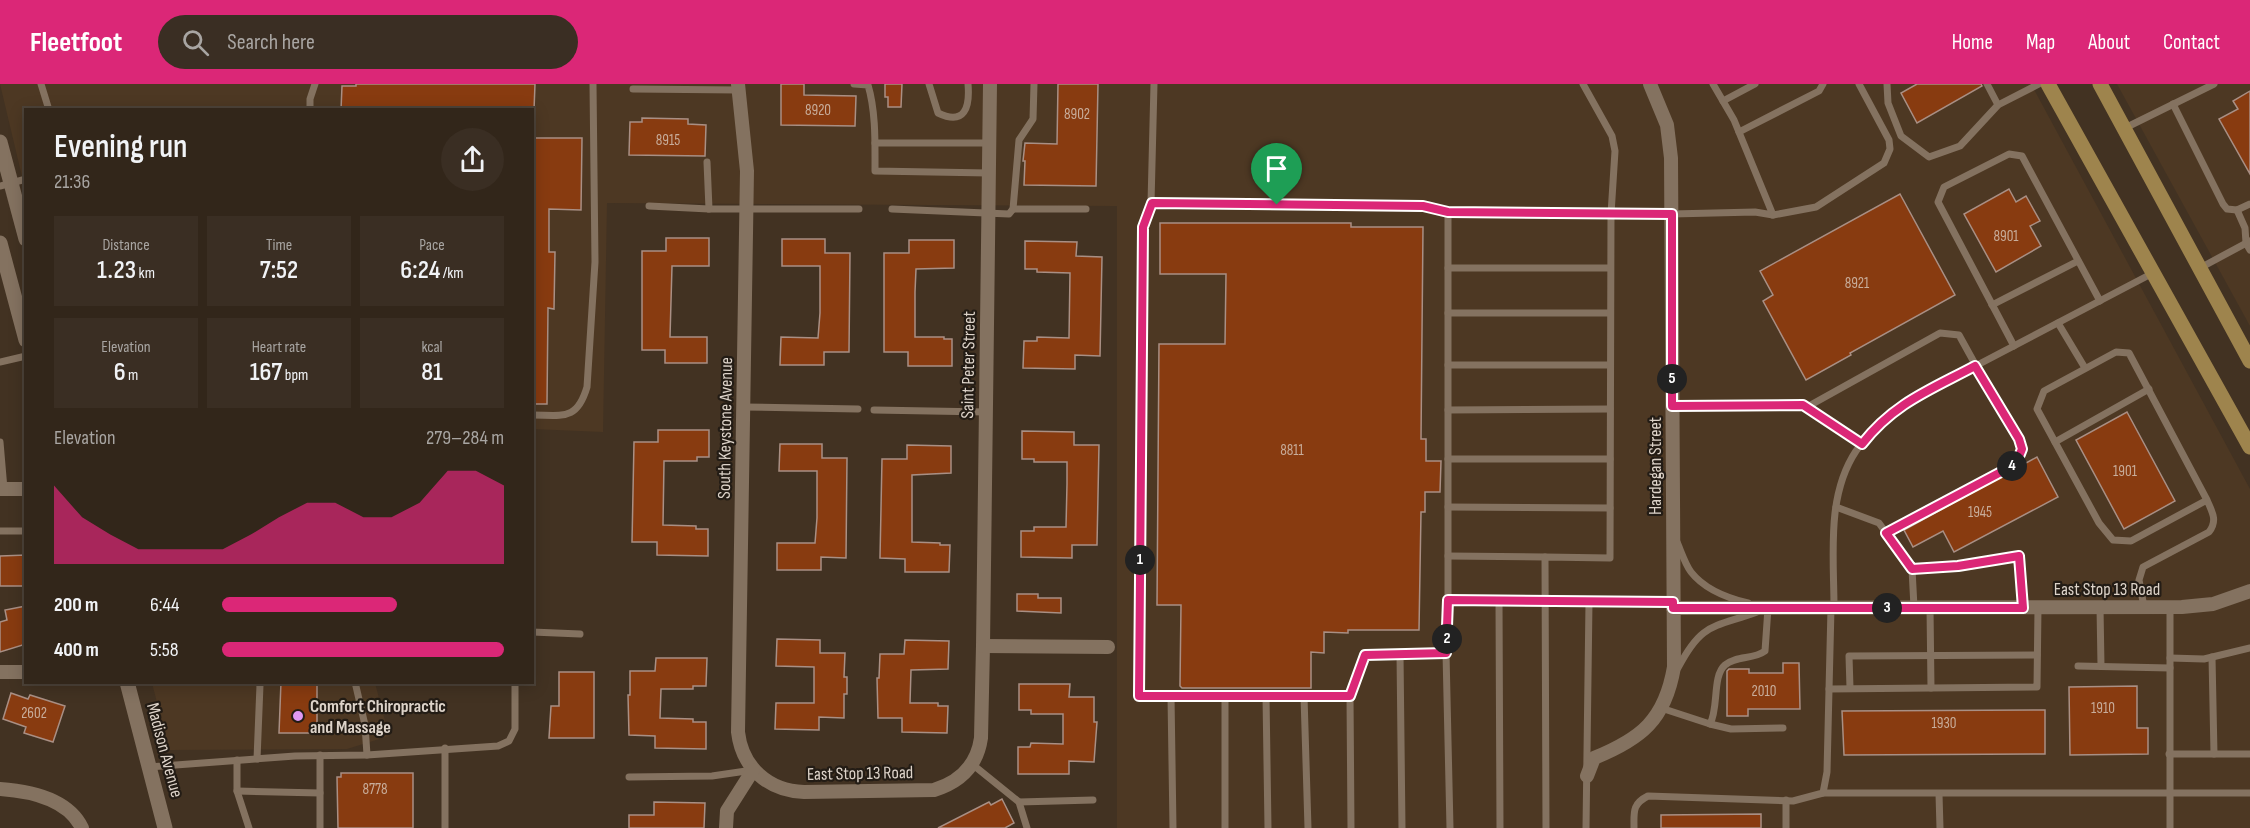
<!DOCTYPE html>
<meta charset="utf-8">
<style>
body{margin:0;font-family:"Sofia Sans Condensed",sans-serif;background:#3a2e23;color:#f1f3f6;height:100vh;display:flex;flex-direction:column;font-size:22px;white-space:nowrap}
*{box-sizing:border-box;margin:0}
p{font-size:20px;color:#a8a5a2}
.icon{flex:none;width:33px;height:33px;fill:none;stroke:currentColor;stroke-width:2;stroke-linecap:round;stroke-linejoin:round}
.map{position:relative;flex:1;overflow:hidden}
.details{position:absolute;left:24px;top:24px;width:510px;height:576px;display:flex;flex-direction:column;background:#32261a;border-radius:0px;box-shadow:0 3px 15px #0003,0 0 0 2px #4d4339}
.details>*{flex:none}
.pin{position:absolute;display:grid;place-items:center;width:51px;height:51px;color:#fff;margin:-62px -26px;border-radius:50% 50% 50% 0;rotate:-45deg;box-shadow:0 0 6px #0007}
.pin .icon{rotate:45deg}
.km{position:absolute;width:30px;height:30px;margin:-15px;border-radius:50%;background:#222;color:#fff;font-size:16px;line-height:30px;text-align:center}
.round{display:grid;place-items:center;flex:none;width:63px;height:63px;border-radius:32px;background:#3a2e23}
.headline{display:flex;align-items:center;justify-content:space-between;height:102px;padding:0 30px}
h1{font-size:33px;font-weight:600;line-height:45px}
.figures{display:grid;grid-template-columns:repeat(3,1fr);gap:9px;height:102px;padding:6px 30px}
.figures div{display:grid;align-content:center;border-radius:0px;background:#3a2e23;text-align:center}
.figures b{font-size:26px;font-weight:600}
.figures small{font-size:16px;font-weight:400}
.figures p{font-size:16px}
.chart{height:168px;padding:12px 30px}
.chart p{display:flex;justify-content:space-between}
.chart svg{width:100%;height:108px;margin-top:6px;fill:#db2777;opacity:.7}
ul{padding:0 30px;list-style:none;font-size:20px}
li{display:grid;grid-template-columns:96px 72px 1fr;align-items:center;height:45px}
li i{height:15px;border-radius:8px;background:#db2777}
header{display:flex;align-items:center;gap:36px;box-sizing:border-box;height:84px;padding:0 30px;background:#db2777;color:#fff}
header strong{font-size:28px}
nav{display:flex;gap:33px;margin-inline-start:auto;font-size:21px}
.search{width:420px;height:54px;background:#3a2e23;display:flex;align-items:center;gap:15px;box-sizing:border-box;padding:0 21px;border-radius:33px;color:#a8a5a2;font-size:22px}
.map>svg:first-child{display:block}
.built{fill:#4d3823}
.building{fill:#883b10;stroke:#a98f84;stroke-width:1.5}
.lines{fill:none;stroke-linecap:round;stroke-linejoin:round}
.lane{stroke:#847260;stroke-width:7}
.street{stroke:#847260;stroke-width:14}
.secondary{stroke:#847260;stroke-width:15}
.primary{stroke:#9e844d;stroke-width:15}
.route-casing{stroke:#fff;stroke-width:12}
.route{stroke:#db2777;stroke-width:8}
.poi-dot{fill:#df98f2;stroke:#231c15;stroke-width:2}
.labels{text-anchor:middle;stroke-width:4.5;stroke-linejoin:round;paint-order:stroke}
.number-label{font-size:15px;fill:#c8ad9b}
.street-label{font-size:18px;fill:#ddd3c9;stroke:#231c15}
.poi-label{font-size:18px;font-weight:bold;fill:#ddd3c9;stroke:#231c15;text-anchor:start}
</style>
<header>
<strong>Fleetfoot</strong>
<div class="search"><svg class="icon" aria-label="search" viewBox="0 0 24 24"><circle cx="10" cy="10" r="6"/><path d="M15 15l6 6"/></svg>Search here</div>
<nav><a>Home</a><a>Map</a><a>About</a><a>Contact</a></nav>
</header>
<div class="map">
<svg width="2250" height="744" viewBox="0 0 2250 744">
<rect width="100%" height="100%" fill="#423222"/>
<g class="built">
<path d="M0,0h2031l219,405v339h-1133v-622l-510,-3 -4,229 -70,-3 -1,-319h-506l-1,79z"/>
<path d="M2117,0h133v242z"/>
<path d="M152,599h223l14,53 -42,13 -178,1z"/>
</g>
<g class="building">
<path d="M356,0h179l-1,26h-193l1,-24h14z"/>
<path d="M781,0h23v11l52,1 -1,30 -74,-1z"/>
<path d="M885,0h17l-1,23h-13v-10h-3z"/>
<path d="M1058,0h40l-2,102 -72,-1 1,-24h-2l2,-18 32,1z"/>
<path d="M1917,0h64l1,2 -65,37 -16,-30z"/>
<path d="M2250,7v83l-31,-55 19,-10 -5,-8z"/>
<path d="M642,34l46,1v5l18,1 -1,31 -76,-1 1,-33h12z"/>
<path d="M532,54h50l-1,72 -32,-1v43h6l-1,57 -6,-1 -1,96h-15z"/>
<path d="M2009,105l7,13 10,-6 14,25 -10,5 11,20 -45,26 -32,-58z"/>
<path d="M1900,110l55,101 -105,58 1,2 -45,25 -43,-79 10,-6 -13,-24z"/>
<path d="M1160,139h191v4h72l-2,212h5v22h15l-1,31h-15v20h-4l-2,118h-71v3l-24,-1v21l-13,-1v36h-129l-2,-2 1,-81h-24l2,-261h66l1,-70h-66z"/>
<path d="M666,154h43v28h-37l-2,71h37v26h-42v-13h-23v-99h24z"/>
<path d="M782,155h43v14h25l-1,99h-25v13h-44l1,-28 37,1 2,-25v-47h-38z"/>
<path d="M909,156h45v28l-38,1 -1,23v45h29v2h8v27h-44v-14h-24v-99h25z"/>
<path d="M1025,157l52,1 -1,14 26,1 -2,99 -25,-1v14l-52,-1 1,-27h13v-4l32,1 1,-65 -33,-1v-3h-12z"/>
<path d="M2127,328l48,89 -51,28 -48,-89z"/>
<path d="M658,346h51v27h-12v4h-33l-1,64 33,1v3h12v27l-51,-1v-13h-25l2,-100h24z"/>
<path d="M1022,347l52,1v13h25l-2,100h-25v13l-51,-1v-26h13v-4h32l1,-43v-22h-33v-3h-12z"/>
<path d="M780,360h42v14h25l-1,100 -25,-1v13h-44v-27h38l2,-25v-47h-38z"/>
<path d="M907,361l44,1v27l-39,2v67l28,1v2h10l-1,27h-44v-13l-25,-1 2,-99h25z"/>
<path d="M2037,373l21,40 -104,55 -11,-21 -30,16 -9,-17z"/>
<path d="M26,471v31h-26v-30z"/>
<path d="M1017,510h21v4h23v15l-44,-2z"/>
<path d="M26,522v38l-26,8v-30l7,-2 -2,-10z"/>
<path d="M777,555l43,1v13h25l-1,24h3v17h-3v24l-25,-1v13l-44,-1 1,-26h38v-36l-38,-1z"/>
<path d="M905,556l44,1 -1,28 -37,1 -1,33h28v3h10l-1,27 -45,-1v-14h-24l-1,-40h2l1,-24h24z"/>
<path d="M656,574h51l-1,28h-13v3h-32l-1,29 33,1v3h13v27l-51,-1v-12l-26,-1 -1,-40h2v-24h25z"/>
<path d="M1783,579h16l1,46h-52v7h-21v-45l2,-2h20v4h34z"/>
<path d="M559,588h35v66h-45l2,-32h8z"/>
<path d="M281,598h36v51h-38z"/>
<path d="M1019,600h51l-1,13h25v25h3l-3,40 -25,-1v13h-51v-27h12l1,-4 32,1v-30h-32v-4h-12z"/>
<path d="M2137,602v42h11v26l-78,1 -1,-68z"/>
<path d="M11,609l17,6 2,-4 35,11 -12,36 -29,-9 2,-6 -23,-8z"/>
<path d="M2045,626v44l-201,1 -2,-44z"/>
<path d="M341,689h72v55h-75l-1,-51h4z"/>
<path d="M1002,715l12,24 -9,5h-67l51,-26 2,3z"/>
<path d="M654,718l51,1 -1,25h-75v-13h25z"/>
<path d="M1761,730v14h-100v-13z"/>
</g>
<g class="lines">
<g class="lane">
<path d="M41,0l8,26"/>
<path d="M854,0l14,1c8,27 7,58 7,86l114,2"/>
<path d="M929,0l9,29c27,13 32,-6 30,-29"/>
<path d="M1154,0l-3,119 -8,24 -4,469h211l16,-41 80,-2 2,-53 225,2"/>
<path d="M1887,0l1,19 13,33 28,21 31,-11 38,-41 41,-21"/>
<path d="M1987,0l11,21"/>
<path d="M633,5l105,1"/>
<path d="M1723,17l32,-17"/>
<path d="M2173,20l50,100 4,5 10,1 13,-6"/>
<path d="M310,26v-11l5,-15"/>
<path d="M2125,44l89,-44"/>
<path d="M1739,48l80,-41 4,-7"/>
<path d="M875,59h115"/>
<path d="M707,78l2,47h150"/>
<path d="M0,102l26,-7"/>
<path d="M1151,119l272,3 25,6 224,2 83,-2 18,3 -39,-95 -21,-36"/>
<path d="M649,122l60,3"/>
<path d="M892,125l117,5 4,-5 6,-69 14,-21 1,-35"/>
<path d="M1013,125h73"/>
<path d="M2237,126l8,18 1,15 4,7"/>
<path d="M1448,128v388"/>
<path d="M1773,131l43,-8 68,-44 6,-14 -1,-9 -30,-56"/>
<path d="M1448,184h162"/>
<path d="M2200,184l50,-27"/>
<path d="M1992,221l86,-44"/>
<path d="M1448,229h162"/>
<path d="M2058,239l27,45"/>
<path d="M2014,262l-76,-144 6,-15 65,-33 13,2 78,145"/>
<path d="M0,278l26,-6"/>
<path d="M1448,281h162"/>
<path d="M1672,322l132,-1 58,39"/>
<path d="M743,323l115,2"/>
<path d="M1807,323l133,-74 19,2 63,114 -6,15 -130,69"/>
<path d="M874,326l112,2"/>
<path d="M1448,326l162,-1"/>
<path d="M532,331c31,0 45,6 55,-28l8,-125 -2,-178"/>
<path d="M0,358l4,47"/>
<path d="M2055,358l94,-53"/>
<path d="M1448,375h162"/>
<path d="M1448,423l162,1"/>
<path d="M1836,423l43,16 33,46"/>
<path d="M0,447h26"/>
<path d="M1677,458c4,9 8,22 14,30 14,18 36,26 57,31"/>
<path d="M1448,472l97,1"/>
<path d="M1499,517l1,227"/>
<path d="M1914,523l-2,-38 46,-3 61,-10 4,52"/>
<path d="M2100,523l1,59"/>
<path d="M2144,523l-5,-27 4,-13 66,-35c9,-12 3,-20 -2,-32l-78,-147 -13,-1 -72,39 -7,18 62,114 14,17 18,1 76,-41"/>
<path d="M1834,524c0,-52 -8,-112 22,-157 13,-18 29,-33 45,-46l252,-132"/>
<path d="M1930,524l1,80"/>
<path d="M532,548l48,2"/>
<path d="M1446,569l4,175"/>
<path d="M1400,570l2,174"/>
<path d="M2212,573l2,97"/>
<path d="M2170,574l34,1 46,-11"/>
<path d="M2078,582l92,2"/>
<path d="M1678,584c24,-46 35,-40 79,-56"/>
<path d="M1850,604l-1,-32 188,-1"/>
<path d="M1829,605l208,-2 1,-79"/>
<path d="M1171,612l2,132"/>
<path d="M1225,612v132"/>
<path d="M1266,612l2,132"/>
<path d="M1304,612l4,132"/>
<path d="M1350,612l1,132"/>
<path d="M1661,624l49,16c9,-16 2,-48 15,-59 12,-10 28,-5 40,-14l3,-43"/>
<path d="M1710,640l21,5 52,-1"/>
<path d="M2169,670h81"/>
<path d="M320,671v73"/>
<path d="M367,671l131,-9 11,-5 6,-12v-47"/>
<path d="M257,675l3,-74 -3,-3"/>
<path d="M237,676v31l12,37"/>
<path d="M972,680l47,38 8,26"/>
<path d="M149,683l146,-11 72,-1 -2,-30 -10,-43"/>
<path d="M629,693l83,-1 41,-6"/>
<path d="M237,707l83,2"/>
<path d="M1823,709h427"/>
<path d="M1939,710l1,34"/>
<path d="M1786,716v28"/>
<path d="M1019,718l74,-2"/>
<path d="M445,744v-80"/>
<path d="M1546,744l-1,-271 65,1 1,-344 4,-63 -3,-15 -29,-52"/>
<path d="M1586,744l3,-226"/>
<path d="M1634,744c0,-16 -2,-24 14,-32l145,5 30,-8 4,-21 4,-164"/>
<path d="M2170,744v-221"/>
</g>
<g class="street">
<path d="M738,0l9,87 -9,561c4,35 30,59 66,60l130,-2c26,-8 43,-24 47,-52l2,-92 7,-562"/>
<path d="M0,405h26"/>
<path d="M1673,524l509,-1 31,-3 37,-13"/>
<path d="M983,562l125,1"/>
<path d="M0,588h26"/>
<path d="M1587,692l7,-18c47,-19 71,-38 80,-91l-3,-509 -4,-33 -17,-41"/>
<path d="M0,705c29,2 68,10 82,39"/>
<path d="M726,744l1,-17 26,-41"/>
</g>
<g class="secondary">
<path d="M0,58l26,97"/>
<path d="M0,159l26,97"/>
<path d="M127,598l38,146"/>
</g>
<g class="primary">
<path d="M2048,0l202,363"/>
<path d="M2100,0l150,277"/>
</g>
</g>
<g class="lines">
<defs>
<path id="route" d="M1152,119l271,3 25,6 224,2v192l131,-1 59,39c32,-41 68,-54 113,-78l44,73 3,10 -6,15 -130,69 26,36 46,-3 61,-10 4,52h-350v-6l-225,-2 -2,53 -81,2 -15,41h-211l4,-469z"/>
</defs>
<use href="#route" class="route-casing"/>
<use href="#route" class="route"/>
</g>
<circle class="poi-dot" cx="298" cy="632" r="6"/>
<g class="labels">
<g class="number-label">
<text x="818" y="31">8920</text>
<text x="1077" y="35">8902</text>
<text x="668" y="61">8915</text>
<text x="2006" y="157">8901</text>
<text x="1857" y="204">8921</text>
<text x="1292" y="371">8811</text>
<text x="2125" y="392">1901</text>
<text x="1980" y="433">1945</text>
<text x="1764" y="612">2010</text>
<text x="2103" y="629">1910</text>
<text x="34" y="634">2602</text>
<text x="1944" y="644">1930</text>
<text x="375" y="710">8778</text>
</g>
<g class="street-label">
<text transform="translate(968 281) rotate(-89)" y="6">Saint Peter Street</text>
<text transform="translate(725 344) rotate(-89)" y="6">South Keystone Avenue</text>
<text transform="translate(1655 382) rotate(-90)" y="6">Hardegan Street</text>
<text x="2107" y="511">East Stop 13 Road</text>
<text transform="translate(165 666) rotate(75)" y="6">Madison Avenue</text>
<text transform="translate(860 689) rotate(-1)" y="6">East Stop 13 Road</text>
</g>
<g class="poi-label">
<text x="310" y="628">Comfort Chiropractic<tspan x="310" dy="21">and Massage</tspan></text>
</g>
</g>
</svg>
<div class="pin" style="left:1277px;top:121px;background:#1e9e55"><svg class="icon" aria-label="arrive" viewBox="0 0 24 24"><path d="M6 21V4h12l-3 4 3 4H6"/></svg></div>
<b class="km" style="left:1140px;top:476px">1</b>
<b class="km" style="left:1447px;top:555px">2</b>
<b class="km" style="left:1887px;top:524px">3</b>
<b class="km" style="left:2012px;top:382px">4</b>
<b class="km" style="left:1672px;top:295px">5</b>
<section class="details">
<div class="headline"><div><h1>Evening run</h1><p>21:36</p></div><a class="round"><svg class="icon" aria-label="share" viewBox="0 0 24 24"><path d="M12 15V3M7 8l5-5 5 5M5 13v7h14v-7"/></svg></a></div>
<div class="figures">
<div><p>Distance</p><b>1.23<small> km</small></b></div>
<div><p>Time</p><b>7:52</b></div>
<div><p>Pace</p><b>6:24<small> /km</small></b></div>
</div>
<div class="figures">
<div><p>Elevation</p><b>6<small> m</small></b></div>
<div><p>Heart rate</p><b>167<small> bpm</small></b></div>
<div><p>kcal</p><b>81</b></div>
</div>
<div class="chart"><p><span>Elevation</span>279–284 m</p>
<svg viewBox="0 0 160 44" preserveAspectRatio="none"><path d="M0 44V12L10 25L20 32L30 38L40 38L50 38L60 38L70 32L80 25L90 19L100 19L110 25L120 25L130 19L140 6L150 6L160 12V44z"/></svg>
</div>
<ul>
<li><b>200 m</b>6:44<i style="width:62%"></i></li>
<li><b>400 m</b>5:58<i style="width:100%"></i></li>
</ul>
</section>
</div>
